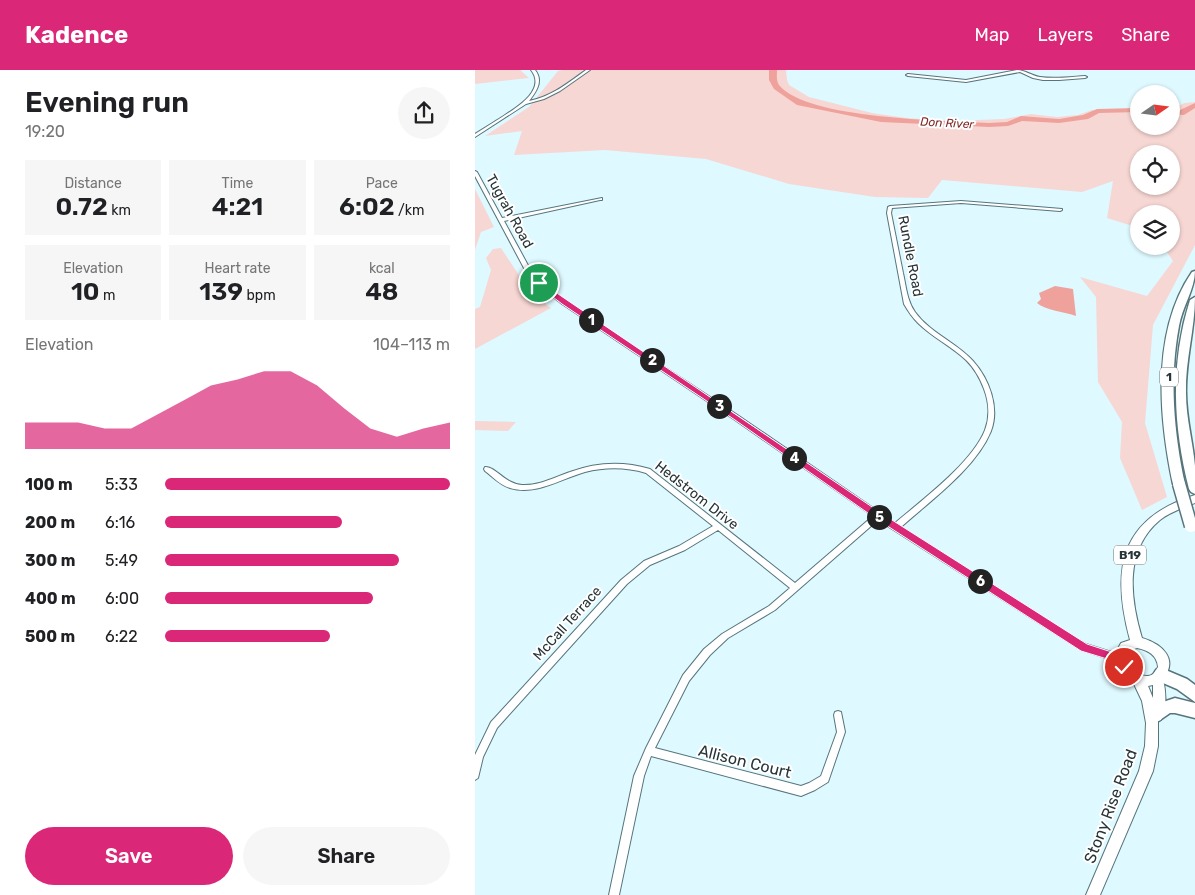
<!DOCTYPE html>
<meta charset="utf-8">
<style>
body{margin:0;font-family:Rubik,sans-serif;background:#f6f6f6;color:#202124;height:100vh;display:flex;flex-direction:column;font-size:19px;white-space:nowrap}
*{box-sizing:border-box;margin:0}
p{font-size:16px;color:#757577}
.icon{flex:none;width:28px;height:28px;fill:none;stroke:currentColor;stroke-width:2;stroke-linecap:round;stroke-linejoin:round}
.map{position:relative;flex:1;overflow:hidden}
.drawer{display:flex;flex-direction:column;background:#fff;width:475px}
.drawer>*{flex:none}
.needle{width:32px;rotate:76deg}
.fabs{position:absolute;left:655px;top:15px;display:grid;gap:10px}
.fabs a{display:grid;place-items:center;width:50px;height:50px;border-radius:50%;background:#fff;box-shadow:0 1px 4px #0004;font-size:25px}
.pin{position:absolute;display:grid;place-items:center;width:42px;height:42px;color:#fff;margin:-21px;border:2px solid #fff;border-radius:50%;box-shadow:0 1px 5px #0007}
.km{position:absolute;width:25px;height:25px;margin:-12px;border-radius:50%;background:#222;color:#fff;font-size:14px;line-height:25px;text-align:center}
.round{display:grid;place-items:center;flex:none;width:52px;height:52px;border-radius:26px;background:#f6f6f6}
.summary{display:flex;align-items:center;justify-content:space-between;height:85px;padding:0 25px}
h1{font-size:28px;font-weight:600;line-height:38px}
.metrics{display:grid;grid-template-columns:repeat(3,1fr);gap:8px;height:85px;padding:5px 25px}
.metrics div{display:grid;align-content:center;border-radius:0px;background:#f6f6f6;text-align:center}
.metrics b{font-size:25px;font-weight:600}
.metrics small{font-size:14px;font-weight:400}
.metrics p{font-size:14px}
.chart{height:140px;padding:10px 25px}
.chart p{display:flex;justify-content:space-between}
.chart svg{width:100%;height:90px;margin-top:5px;fill:#db2777;opacity:.7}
.primary-button{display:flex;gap:10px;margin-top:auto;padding:10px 25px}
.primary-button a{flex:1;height:58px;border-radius:30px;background:#db2777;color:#fff;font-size:20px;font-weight:600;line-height:58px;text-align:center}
.primary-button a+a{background:#f6f6f6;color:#202124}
ul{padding:0 25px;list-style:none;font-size:16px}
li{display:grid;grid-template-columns:80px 60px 1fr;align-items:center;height:38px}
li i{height:12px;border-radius:6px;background:#db2777}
header{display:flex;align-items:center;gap:30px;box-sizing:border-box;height:70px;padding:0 25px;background:#db2777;color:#fff}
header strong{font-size:24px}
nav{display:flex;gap:28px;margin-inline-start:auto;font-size:18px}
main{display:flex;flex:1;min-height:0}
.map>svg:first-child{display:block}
.green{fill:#f7d7d3;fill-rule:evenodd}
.water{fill:#efa29c}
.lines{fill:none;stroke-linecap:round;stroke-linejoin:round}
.river{fill:#efa29c;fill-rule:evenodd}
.minor-casing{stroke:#56757b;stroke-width:2}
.primary-casing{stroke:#56757b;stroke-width:2}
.motorway-casing{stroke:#56757b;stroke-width:3}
.minor{fill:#fff;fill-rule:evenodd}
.primary{fill:#fff;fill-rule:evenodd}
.motorway{fill:#fff;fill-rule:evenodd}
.motorway-bridge-casing{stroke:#56757b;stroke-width:15;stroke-linecap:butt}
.motorway-bridge{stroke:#fff;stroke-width:12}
.route{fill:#db2777;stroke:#fff}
.labels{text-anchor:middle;stroke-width:4;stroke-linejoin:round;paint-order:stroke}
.far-water-label{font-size:12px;font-style:italic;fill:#802826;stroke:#fff}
.shield{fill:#fff;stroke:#687274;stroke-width:1}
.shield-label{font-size:12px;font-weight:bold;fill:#273538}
.street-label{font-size:14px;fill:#273538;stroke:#fff}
.near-street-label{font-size:16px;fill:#273538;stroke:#fff}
</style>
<header>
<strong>Kadence</strong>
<nav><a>Map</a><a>Layers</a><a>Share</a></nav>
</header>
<main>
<section class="drawer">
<div class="summary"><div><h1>Evening run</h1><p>19:20</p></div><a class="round"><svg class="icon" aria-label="share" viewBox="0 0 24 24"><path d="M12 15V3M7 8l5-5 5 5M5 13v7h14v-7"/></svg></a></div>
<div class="metrics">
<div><p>Distance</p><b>0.72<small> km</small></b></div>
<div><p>Time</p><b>4:21</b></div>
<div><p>Pace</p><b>6:02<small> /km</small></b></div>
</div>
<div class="metrics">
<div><p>Elevation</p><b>10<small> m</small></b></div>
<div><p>Heart rate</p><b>139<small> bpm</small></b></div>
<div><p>kcal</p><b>48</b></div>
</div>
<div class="chart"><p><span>Elevation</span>104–113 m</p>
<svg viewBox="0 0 160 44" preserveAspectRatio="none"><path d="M0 44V31L10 31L20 31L30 34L40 34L50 27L60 20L70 13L80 10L90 6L100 6L110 13L120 24L130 34L140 38L150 34L160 31V44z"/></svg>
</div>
<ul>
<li><b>100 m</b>5:33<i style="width:100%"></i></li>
<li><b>200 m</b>6:16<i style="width:62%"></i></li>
<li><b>300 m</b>5:49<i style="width:82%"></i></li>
<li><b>400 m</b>6:00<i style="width:73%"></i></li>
<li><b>500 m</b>6:22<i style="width:58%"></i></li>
</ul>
<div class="primary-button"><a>Save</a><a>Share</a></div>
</section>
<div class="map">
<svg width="720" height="825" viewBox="0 0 720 825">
<rect width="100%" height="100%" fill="#def9ff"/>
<g class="green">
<path d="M0,0h45l9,8 -54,6z"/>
<path d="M88,0h223l1,10 2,5 20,12 63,16 34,5 45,3 53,-2 27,-5 26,3 21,-2 14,-5 47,-2v18h32v-17l14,-6 10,-1v143l-42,80 -8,98 22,74 -25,13 -22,-52 2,-36 -24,-40 -2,-85 -16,-20 67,19 26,-35 -10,-15h8v-32h-32v14l-32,-10 6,-37 -31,11 -140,-12 -14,18 -53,-1 -86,-13 -83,-25 -101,-9 -91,5 8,-24 -37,5 44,-29 29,-36zM664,84h32v32h-32z"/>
<path d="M0,119l19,38 -13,5 -6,18z"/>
<path d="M26,178l29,44 21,16 -76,41v-40l5,-2 11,-37 -5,-12 7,-9z"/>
<path d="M0,351l41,1 -8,9 -33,-1z"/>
</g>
<path class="water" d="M580,216l18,3 3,27c-11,-4 -31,-6 -39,-13l4,-4 -2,-6z"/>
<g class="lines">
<g class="river">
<path d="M294,0h8c0,5 -1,10 2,15 29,35 165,35 210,38l18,-1 14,-6 38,3 24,-4 14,-6 42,-1v4l-40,1 -11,6 -29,4 -37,-2 -14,5 -19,1 -108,-5 -84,-17 -23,-16 -5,-9z"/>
<path d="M720,33v5l-11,7 -13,-1v-4h9z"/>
</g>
<defs>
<g id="minor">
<path d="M56,0h4c9,11 1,22 -6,31 22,-4 39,-18 57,-31h4l-30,21 -16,8 -18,5 -51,33v-3c9,-6 18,-11 27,-17 14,-9 45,-27 29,-47z"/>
<path d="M542,0c8,0 15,6 23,7 15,2 30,0 45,-1l2,1 -2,1 -26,2h-16l-10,-2 -13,-6 -54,10 -58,-6 -2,-1 2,-1 58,6z"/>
<path d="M0,101l2,1 25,46 100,-20v2h-2l-96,21 26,48 11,13 25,20 173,114 156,107c27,-23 77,-60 90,-93 5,-13 4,-28 -1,-41 -4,-11 -10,-21 -18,-29 -15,-14 -34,-23 -48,-37 -6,-6 -10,-12 -14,-19l-17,-91 1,-6 2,-1 71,-5 101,8v1l-2,1 -99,-8 -69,5 -1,5c4,20 8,40 12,60 3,13 4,28 12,39 15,21 41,30 58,49 16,18 27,46 18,70 -15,37 -61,70 -90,96l166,106 19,11 38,12 1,3 -1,3 -3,1 -40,-13 -203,-130 -103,90 -47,28 -18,17 -21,26 -34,67 146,38 8,-3 12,-7 16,-44 -3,-17 1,-3 3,-1 3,1 4,20 -17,50 -13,8 -14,6 -150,-40 -7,20 -25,119h-10l25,-119 12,-28 37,-73 21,-26 18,-15 47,-28 21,-18 -72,-58 -33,20 -35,15 -23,19 -130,144 -14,29 -5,21 -3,2v-25l16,-33 130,-142 23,-19 35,-15 34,-20 -67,-53c-20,-6 -41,-6 -61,-1 -25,7 -49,24 -75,16 -10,-3 -17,-11 -25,-17l-1,-2 1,-2c10,-1 20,17 37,18 17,1 33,-8 48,-13 27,-10 53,-11 80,-3l145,114 78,-67 -138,-96 -173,-116 -25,-20 -12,-14 -50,-94z"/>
</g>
<path id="primary" d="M720,425v8c-12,5 -25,9 -35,17 -36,30 -30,78 -18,118 20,6 37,21 21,41 3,13 4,29 -2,41l-3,1v25l-5,25 -53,124h-14l53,-124 6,-25 1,-23 -4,-22 -9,-19 -9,-7 -6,-8 -3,-13 6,-11 9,-3c-19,-70 -11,-121 65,-145zM662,578c11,2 20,7 21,19 -2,3 -3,5 -5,7 -12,8 -24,-10 -26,-19l2,-4zM678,615v13l-5,-12z"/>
<g id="motorway">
<path d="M720,201c0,18 -13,36 -16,55 -10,52 -5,107 6,158l-2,3h-8l-2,-3c-14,-67 -22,-152 19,-212z"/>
<path d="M720,227c0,32 -10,64 -9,96 0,26 7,49 9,73 0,9 0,19 0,28l-4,-2 -2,-3c-16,-64 -19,-125 1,-189z"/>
<path d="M686,598l26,11 8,6v17l-18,-13 -21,-9 -3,-5 3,-5z"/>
<path d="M700,628l20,5v15l-20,-5h-5l-13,9 -6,-2 -2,-5 2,-5 9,-7z"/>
</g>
</defs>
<use href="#minor" class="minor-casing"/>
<use href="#primary" class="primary-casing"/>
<use href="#motorway" class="motorway-casing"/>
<use href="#minor" class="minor"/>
<use href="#primary" class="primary"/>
<use href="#motorway" class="motorway"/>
<defs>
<path id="motorway-bridge" d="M704,414l12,42"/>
</defs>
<use href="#motorway-bridge" class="motorway-bridge-casing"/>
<use href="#motorway-bridge" class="motorway-bridge"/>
</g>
<path class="route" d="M64,211l342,232 206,131 37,12 5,11 -1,3h-7l-4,-8 -36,-11 -206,-133 -140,-98 -173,-116 -26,-20 -1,-1z"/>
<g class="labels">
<g class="far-water-label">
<text transform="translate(472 53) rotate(3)" y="4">Don River</text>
</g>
<g class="shield">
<rect x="685" y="297.5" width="18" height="19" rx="4"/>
<rect x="639" y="475.5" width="32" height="19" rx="4"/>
</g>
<g class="shield-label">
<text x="694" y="311">1</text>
<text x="655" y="489">B19</text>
</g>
<g class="street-label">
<text transform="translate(35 141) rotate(61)" y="5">Tugrah Road</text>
<text transform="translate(436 186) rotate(79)" y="5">Rundle Road</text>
<text transform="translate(222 425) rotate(38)" y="5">Hedstrom Drive</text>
<text transform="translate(92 553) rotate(-48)" y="5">McCall Terrace</text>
</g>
<g class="near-street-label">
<text transform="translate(270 691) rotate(14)" y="6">Allison Court</text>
<text transform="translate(635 736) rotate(-69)" y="6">Stony Rise Road</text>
</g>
</g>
</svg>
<div class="fabs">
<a><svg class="needle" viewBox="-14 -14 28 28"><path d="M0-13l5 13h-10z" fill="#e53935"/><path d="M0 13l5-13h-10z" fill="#757577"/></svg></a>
<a><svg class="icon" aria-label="locate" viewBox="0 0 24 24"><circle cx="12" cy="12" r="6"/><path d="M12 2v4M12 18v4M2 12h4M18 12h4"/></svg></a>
<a><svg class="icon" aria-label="layers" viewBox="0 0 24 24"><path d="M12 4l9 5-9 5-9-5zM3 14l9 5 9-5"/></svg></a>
</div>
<div class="pin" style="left:64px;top:213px;background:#1e9e55"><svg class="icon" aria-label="arrive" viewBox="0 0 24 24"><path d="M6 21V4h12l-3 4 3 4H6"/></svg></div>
<div class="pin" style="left:649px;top:597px;background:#d93025"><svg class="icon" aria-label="check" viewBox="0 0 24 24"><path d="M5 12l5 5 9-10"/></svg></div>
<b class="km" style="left:116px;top:250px">1</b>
<b class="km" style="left:177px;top:290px">2</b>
<b class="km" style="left:244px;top:336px">3</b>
<b class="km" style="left:319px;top:388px">4</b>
<b class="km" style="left:404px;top:447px">5</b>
<b class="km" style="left:505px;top:511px">6</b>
</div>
</main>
